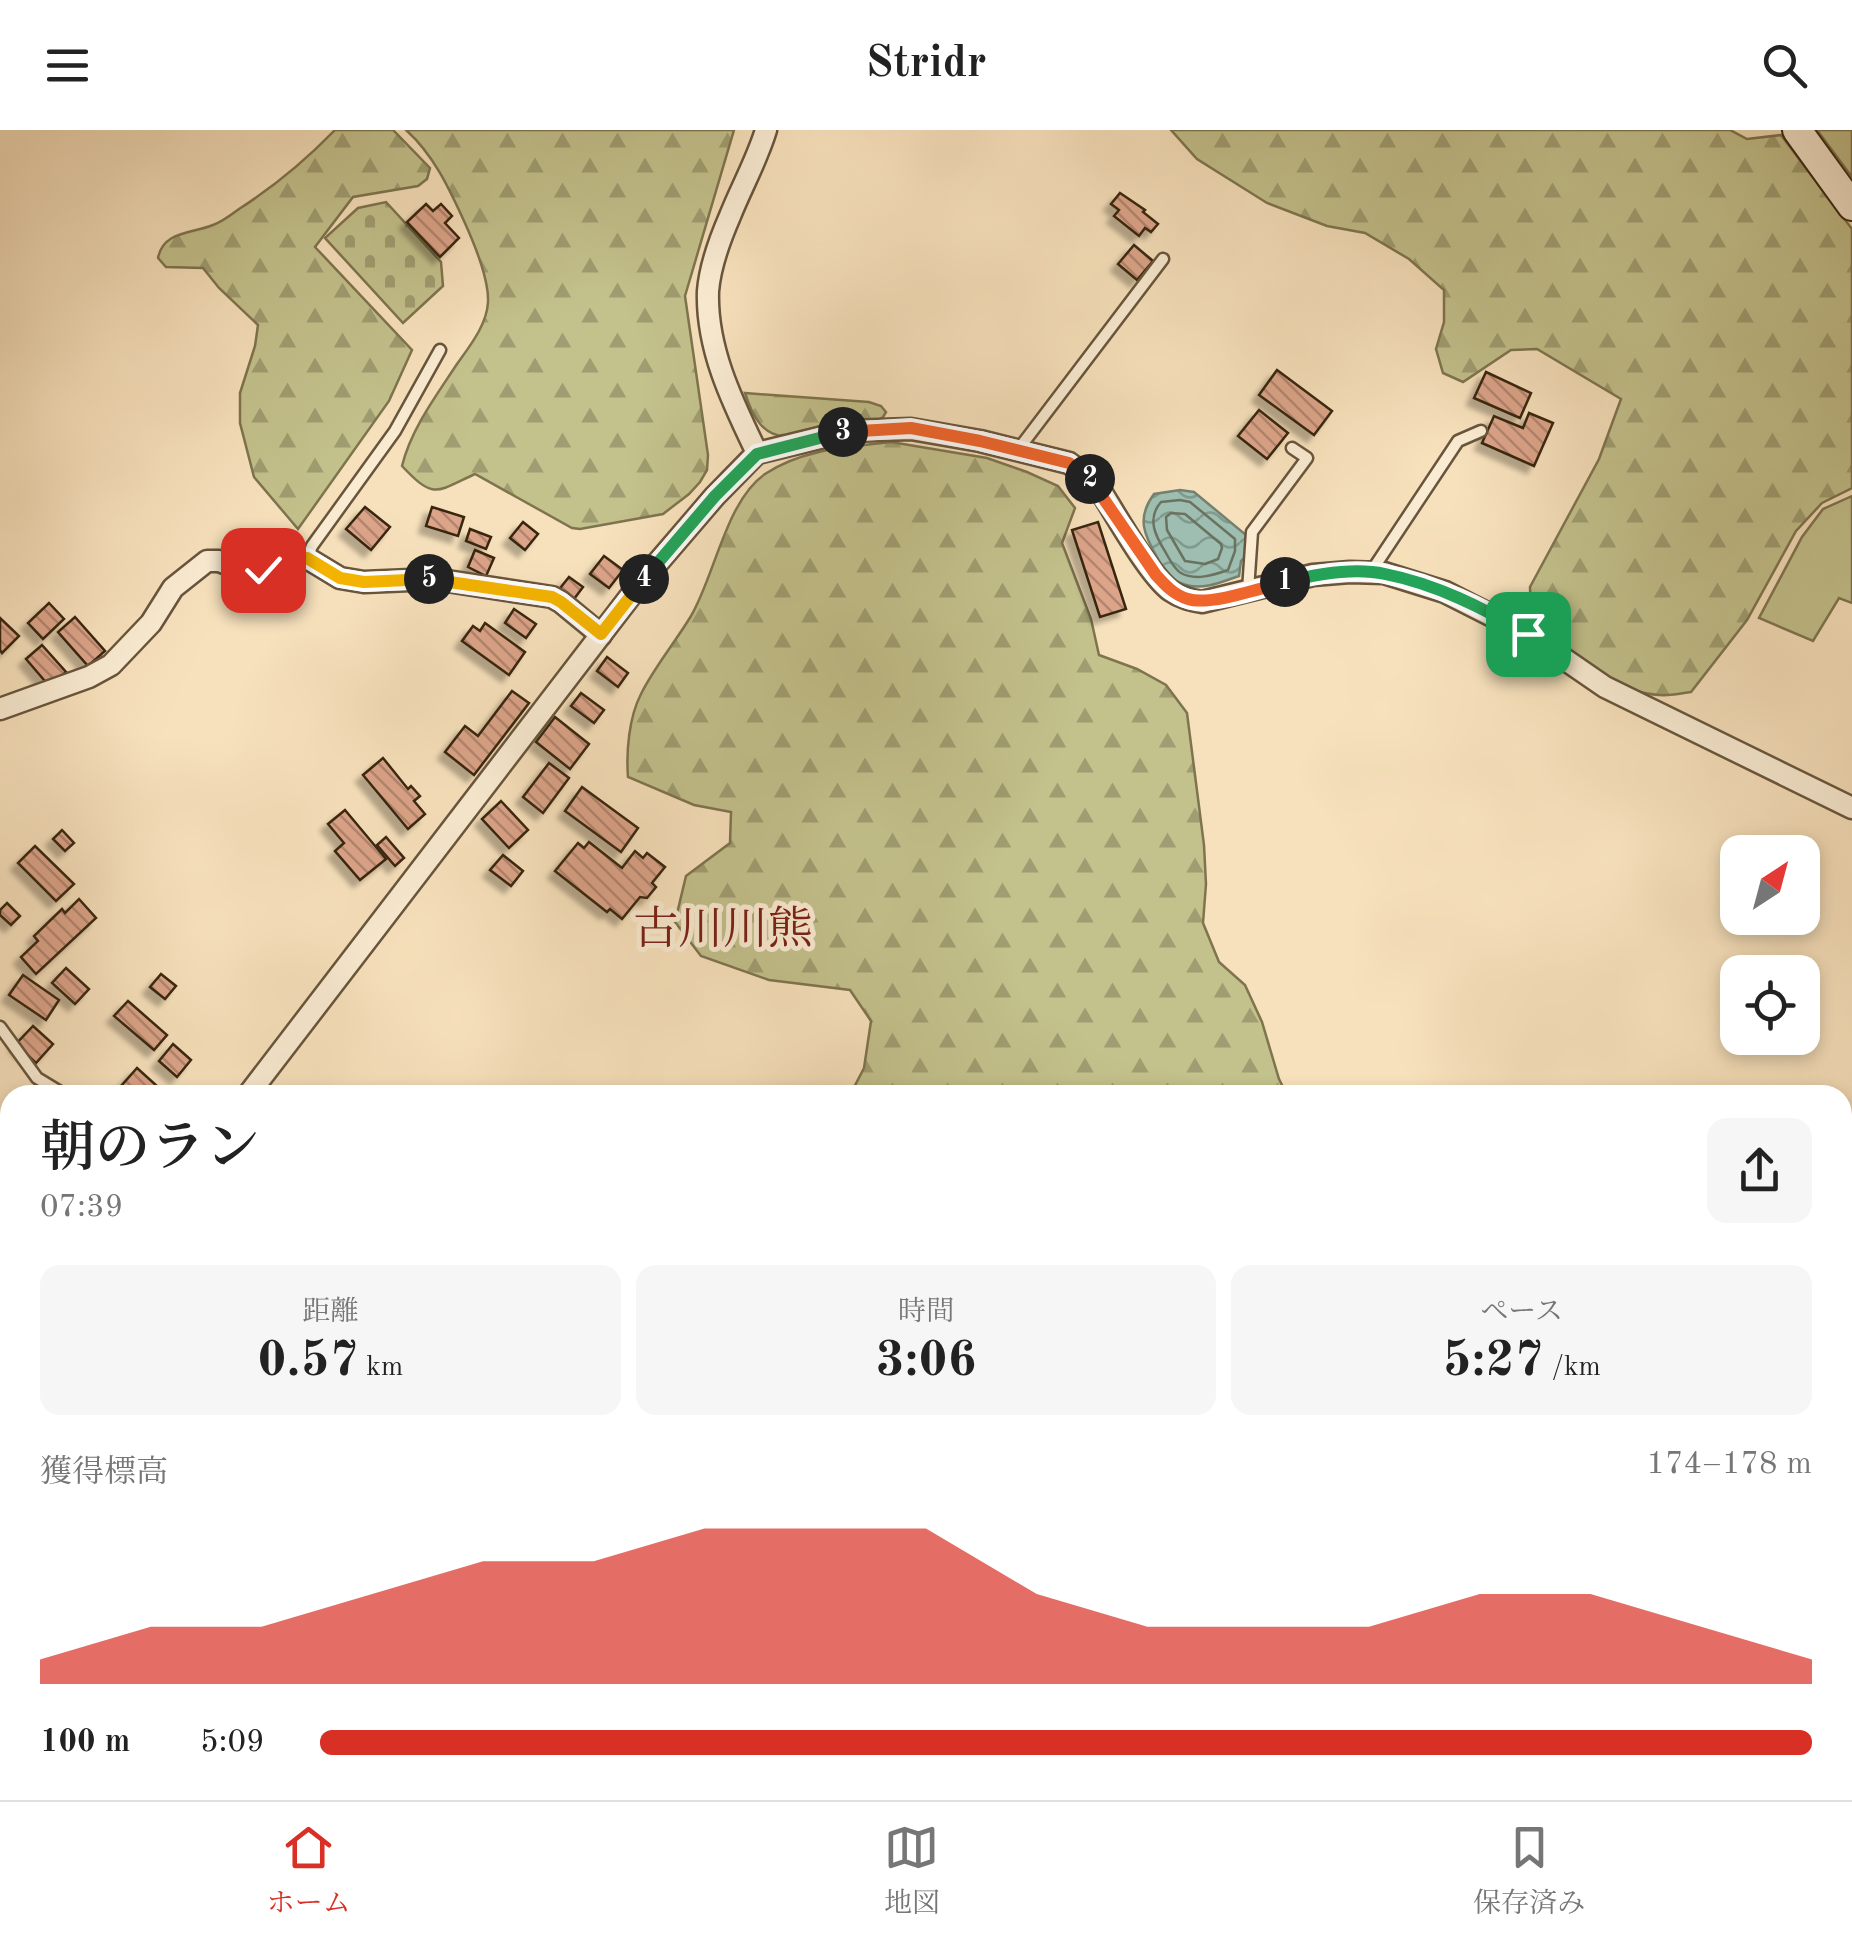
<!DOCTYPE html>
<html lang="ja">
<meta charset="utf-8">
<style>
body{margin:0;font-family:"Old Standard TT","Noto Serif JP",serif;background:#f6f6f6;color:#222;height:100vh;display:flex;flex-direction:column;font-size:38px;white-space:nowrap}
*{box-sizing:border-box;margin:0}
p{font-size:32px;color:#767676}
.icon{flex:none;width:55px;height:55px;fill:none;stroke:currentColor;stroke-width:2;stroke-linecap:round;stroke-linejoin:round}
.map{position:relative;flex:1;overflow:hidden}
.side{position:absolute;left:0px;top:955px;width:1852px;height:715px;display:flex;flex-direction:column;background:#fff;border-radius:30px 30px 0 0;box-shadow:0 5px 15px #0003}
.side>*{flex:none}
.needle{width:65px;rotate:36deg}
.fabs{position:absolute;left:1720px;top:705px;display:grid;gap:20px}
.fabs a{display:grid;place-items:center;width:100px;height:100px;border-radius:20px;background:#fff;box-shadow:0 5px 15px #0003;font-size:50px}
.pin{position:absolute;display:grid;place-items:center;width:85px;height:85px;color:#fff;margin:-42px;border-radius:20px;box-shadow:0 5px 15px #0006}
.km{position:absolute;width:50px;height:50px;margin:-25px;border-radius:50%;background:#222;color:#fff;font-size:28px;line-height:50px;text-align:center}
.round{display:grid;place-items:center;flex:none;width:105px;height:105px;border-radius:20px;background:#f6f6f6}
.overview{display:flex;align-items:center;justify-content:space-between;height:170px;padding:0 40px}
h1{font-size:55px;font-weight:600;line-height:75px}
.metrics{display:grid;grid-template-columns:repeat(3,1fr);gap:15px;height:170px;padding:10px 40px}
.metrics div{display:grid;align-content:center;border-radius:20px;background:#f6f6f6;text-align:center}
.metrics b{font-size:50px;font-weight:600}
.metrics small{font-size:28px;font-weight:400}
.metrics p{font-size:28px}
.chart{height:280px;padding:20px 40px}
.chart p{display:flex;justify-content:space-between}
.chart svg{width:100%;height:180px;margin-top:10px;fill:#d93025;opacity:.7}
ul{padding:0 40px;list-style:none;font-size:32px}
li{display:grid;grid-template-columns:160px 120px 1fr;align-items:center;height:75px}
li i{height:25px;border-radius:12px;background:#d93025}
header{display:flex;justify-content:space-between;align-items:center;height:130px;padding:0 40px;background:#fff;font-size:45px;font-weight:600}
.tabs{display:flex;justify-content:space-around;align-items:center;height:140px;border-top:2px solid #e0e0e0;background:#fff;font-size:28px;color:#767676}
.tabs a{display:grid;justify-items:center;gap:5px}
.tabs .selected{color:#d93025}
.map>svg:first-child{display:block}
.grass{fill:#c3c18c;stroke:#7e744e;stroke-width:2.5}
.forest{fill:url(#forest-firs);stroke:#7e744e;stroke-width:2.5}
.cemetery{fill:url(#cemetery-stones);stroke:#7e744e;stroke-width:2.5}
.water{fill:url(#water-waves);stroke:#758170;stroke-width:2.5}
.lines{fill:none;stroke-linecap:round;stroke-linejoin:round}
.shore{stroke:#6a7260;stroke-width:2.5}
.building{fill:url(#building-back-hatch);stroke:#382611;stroke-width:2.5;filter:url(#shadow)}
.lane-casing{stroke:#68553c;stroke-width:15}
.street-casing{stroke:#68553c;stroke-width:25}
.secondary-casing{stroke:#382611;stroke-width:32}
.lane{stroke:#faecd3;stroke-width:10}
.street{stroke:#faecd3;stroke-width:20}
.secondary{stroke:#faecd3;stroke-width:28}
.split-1-casing{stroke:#fff;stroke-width:20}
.split-2-casing{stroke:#fff;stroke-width:20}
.split-3-casing{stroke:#fff;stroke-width:20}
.split-4-casing{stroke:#fff;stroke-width:20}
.split-5-casing{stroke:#fff;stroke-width:20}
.split-6-casing{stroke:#fff;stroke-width:20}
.split-1{stroke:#22a559;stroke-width:12}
.split-2{stroke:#f0652b;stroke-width:12}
.split-3{stroke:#f0652b;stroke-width:12}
.split-4{stroke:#22a559;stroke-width:12}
.split-5{stroke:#f5b400;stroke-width:12}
.split-6{stroke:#f5b400;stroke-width:12}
.labels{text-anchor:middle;stroke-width:10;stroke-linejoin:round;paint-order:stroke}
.quarter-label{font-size:45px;fill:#7a1f14;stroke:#faecd3}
</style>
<header><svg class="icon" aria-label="menu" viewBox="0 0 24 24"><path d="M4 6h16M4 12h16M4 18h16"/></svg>Stridr<svg class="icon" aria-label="search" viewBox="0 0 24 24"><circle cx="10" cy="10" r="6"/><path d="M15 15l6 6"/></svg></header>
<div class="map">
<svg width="1852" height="1670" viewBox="0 0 1852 1670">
<defs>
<pattern id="forest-firs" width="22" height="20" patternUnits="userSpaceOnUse" patternTransform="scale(2.5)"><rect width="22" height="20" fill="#c3c18c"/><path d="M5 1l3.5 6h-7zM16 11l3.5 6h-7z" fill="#9f9d71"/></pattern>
<pattern id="cemetery-stones" width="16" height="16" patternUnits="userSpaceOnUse" patternTransform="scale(2.5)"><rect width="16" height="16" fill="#c3c18c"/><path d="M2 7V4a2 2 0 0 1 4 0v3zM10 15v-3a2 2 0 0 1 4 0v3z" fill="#9f9d71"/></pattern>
<pattern id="water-waves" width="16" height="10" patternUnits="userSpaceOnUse" patternTransform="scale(2.5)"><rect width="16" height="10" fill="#9dbeb0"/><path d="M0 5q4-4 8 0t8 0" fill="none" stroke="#819a8e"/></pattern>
<pattern id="building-back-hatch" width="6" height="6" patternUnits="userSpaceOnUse" patternTransform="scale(2.5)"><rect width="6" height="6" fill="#dca489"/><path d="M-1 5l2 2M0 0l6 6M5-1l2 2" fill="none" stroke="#b3856f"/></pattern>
<filter id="shadow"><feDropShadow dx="-7" dy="7" stdDeviation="2.5" flood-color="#0004"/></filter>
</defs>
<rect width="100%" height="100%" fill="#f7e1bc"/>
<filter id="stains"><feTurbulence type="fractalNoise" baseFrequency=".002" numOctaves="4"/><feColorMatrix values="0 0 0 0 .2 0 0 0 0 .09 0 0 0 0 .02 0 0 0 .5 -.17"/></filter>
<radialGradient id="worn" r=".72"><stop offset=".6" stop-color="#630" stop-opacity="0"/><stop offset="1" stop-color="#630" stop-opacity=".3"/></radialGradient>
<g class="grass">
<path d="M1817,0h35v47z"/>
<path d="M1852,366v107l-13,-5 -26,43 -54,-23 43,-81 21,-28z"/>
</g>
<g class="forest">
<path d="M335,0h58l37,38 -3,11 -9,7 -65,11 -38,50 97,103 -23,51 -91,128 -44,-52 -14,-54v-30l15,-47 3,-21 -39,-37 -16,-20 -37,-1 -8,-9c5,-27 33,-24 55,-33 9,-3 18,-10 26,-16 36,-23 66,-48 96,-79z"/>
<path d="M406,0h328l-49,166 23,159 -1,15 -7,12 -11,12 -26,20 -83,15 -8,-1 -97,-54c-39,18 -41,26 -73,-8 9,-37 34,-70 55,-102 12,-17 30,-39 31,-62 1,-24 -14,-59 -24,-81 -15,-33 -31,-67 -58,-91z"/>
<path d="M1171,0h559l17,9 34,-4 71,94v259l-30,15 -26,28 -49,89 -56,72c-8,1 -16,3 -23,3 -53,3 -104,-46 -137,-82l-1,-26 69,-128 22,-60 -84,-50 -26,1 -48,32 -20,-9 -7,-24 8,-27v-32l-35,-31 -44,-26 -38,-7 -60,-23 -70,-44z"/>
<path d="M745,263l124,9 12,4 5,6 -3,5 -5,3c-16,1 -32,1 -48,3 -14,3 -31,13 -45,13 -24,0 -34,-24 -40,-43z"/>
<path d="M891,312l96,16 40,14 31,14 17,22 -13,35 29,76 8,36 38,14 29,16 21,28 17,132 2,39 -3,39 16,39 26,23 17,37 17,57 8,16h-437l14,-27 7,-47 -21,-31 -81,-10 -68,-24 -26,-34 11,-46 44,-33 1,-31 -37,-7 -66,-28c-2,-25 1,-60 13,-83 12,-25 35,-53 50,-78 24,-41 35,-115 74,-142 37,-25 83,-27 126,-32z"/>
<path d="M835,1660h531l68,10h-598z"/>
</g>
<path class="cemetery" d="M386,72l55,60 2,24 -40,37 -78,-85 33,-30z"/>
<path class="water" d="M1180,360l14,2 52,43 -1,22 -4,4 -2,15c-18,6 -34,14 -53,9 -15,-4 -21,-13 -28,-26 -14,-24 -22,-41 -4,-65z"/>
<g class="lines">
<g class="shore">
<path d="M1180,370l10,2 45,37v12l-7,19c-14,5 -33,11 -47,3 -7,-4 -11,-13 -15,-20 -10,-16 -20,-34 -5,-51z"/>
<path d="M1171,383l14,1 36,30 1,4 -4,11 -13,5 -20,-3 -18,-31 -1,-13z"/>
</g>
</g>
<g class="building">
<path d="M1120,63l25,17 -2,2 15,12 -7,8 -6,-4 -6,8 -25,-20 5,-6 -8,-6z"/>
<path d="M426,74l7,7 8,-7 11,12 -7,7 14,15 -19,19 -33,-35z"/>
<path d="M1134,115l19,16 -16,19 -19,-16z"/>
<path d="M1277,240l55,41 -18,24 -55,-40z"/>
<path d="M1486,242l45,21 -11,25 -46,-20z"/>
<path d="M1259,280l29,23 -21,26 -29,-23z"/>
<path d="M1529,283l24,10 -19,43 -52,-23 12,-27 29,12z"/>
<path d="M365,377l25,20 -19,23 -25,-21z"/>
<path d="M432,377l32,10 -6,19 -32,-10z"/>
<path d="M523,392l15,12 -13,16 -15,-12z"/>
<path d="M1098,392l28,87 -26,8 -28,-87z"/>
<path d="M470,399l21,8 -5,12 -20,-8z"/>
<path d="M475,420l19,8 -8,18 -18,-9z"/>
<path d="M604,426l19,14 -14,18 -19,-14z"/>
<path d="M569,447l14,10 -12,16 -14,-11z"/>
<path d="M49,473l15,16 -21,20 -15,-16z"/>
<path d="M514,479l22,15 -10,14 -21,-15z"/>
<path d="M75,487l30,34 -17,15 -30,-34z"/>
<path d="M0,488l19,18 -17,17 -2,-3z"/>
<path d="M485,493l40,29 -16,23 -47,-34 11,-15 7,5z"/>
<path d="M42,515l24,27 -16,15 -24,-28z"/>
<path d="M607,527l21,16 -10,14 -21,-16z"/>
<path d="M512,561l17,12 -55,72 -29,-23 20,-26 13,10z"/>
<path d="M581,563l23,17 -10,13 -23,-17z"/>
<path d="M555,587l34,27 -19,25 -34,-27z"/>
<path d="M383,628l25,31 3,-3 9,10 -6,5 11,13 -17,15 -45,-54z"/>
<path d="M549,633l20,15 -26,35 -20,-16z"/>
<path d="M582,657l56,41 -17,24 -56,-41z"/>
<path d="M501,671l27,29 -19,18 -27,-29z"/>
<path d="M345,680l41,49 -26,21 -25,-29 9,-8 -16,-19z"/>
<path d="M62,700l12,13 -9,8 -12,-12z"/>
<path d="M386,707l18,21 -9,8 -18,-21z"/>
<path d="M589,712l33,26 13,-17 8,7 4,-5 18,14 -13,16 4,4 -9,11 -7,-1 -18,22 -12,-10 -3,3 -52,-41 23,-28 6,5z"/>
<path d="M35,716l39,38 -18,17 -38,-38z"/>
<path d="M503,725l20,16 -12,15 -21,-16z"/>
<path d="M79,769l17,19 -60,56 -15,-17 17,-16 -4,-5 28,-27 3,4z"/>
<path d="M7,773l13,13 -9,9 -11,-10v-5z"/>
<path d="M66,838l23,21 -14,15 -23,-21z"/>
<path d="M161,844l15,12 -11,13 -15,-12z"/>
<path d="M23,845l36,25 -13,20 -37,-25z"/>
<path d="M128,871l39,34 -13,15 -40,-34z"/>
<path d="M33,896l20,18 -17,19 -20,-19z"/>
<path d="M173,914l18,16 -14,17 -18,-16z"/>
<path d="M137,938l20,18 -8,9h-16l-11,-10z"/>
<path d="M0,1183l10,7v17l-9,12z"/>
<path d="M703,1660h43l13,10h-46l-11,-8z"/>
</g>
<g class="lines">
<defs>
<g id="lane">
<path d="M1018,320l145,-191"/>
<path d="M307,428l5,-12 83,-115 45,-81"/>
<path d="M1371,442l87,-131 23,-10"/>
<path d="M1248,460l4,-58 55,-74 -15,-10"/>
<path d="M0,897l37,51 28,17"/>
</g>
<g id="street">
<path d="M757,323c-24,-50 -51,-104 -49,-162 2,-25 12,-52 22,-75 11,-28 27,-56 36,-86"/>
<path d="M0,579l89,-32 22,-12 40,-42 22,-35 34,-27h12l32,12 12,-3 35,-13 9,1 33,20 24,4 70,-3 118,18 9,5 40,33"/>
<path d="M248,965l394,-514 73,-85 42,-43 91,-22 63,-2 69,12 89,22 20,15 11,12c16,25 49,85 71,101 10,7 20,9 31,11l111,-27 37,-3 34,1 61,19 83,42 77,53 247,121"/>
<path d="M0,1348l10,-5"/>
</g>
<g id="secondary">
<path d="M1797,0l55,76"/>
<path d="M0,1267l10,7"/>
<path d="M535,1660l14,10"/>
</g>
</defs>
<use href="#lane" class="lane-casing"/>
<use href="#street" class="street-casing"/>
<use href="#secondary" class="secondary-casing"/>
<use href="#lane" class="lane"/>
<use href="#street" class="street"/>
<use href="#secondary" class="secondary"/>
</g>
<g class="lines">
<defs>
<path id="split-1" d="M1285,452c31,-8 68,-15 100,-8 51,10 98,34 143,60"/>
<path id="split-2" d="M1090,349l66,96c9,10 18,20 32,24 21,7 74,-11 97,-17"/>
<path id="split-3" d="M843,302l68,-4 69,13 89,22 21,16"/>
<path id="split-4" d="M644,449l71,-83 42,-42 86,-22"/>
<path id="split-5" d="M429,449l123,18 9,5 40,32 43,-55"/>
<path id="split-6" d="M263,440l35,-13 9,1 33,20 24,4 65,-3"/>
</defs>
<use href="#split-1" class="split-1-casing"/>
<use href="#split-2" class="split-2-casing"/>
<use href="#split-3" class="split-3-casing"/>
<use href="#split-4" class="split-4-casing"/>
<use href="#split-5" class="split-5-casing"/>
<use href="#split-6" class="split-6-casing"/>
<use href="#split-1" class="split-1"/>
<use href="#split-2" class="split-2"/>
<use href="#split-3" class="split-3"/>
<use href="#split-4" class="split-4"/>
<use href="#split-5" class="split-5"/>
<use href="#split-6" class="split-6"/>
</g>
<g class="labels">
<g class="quarter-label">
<text x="723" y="813">古川川熊</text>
</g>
</g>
<rect width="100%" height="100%" filter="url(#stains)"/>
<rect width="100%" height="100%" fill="url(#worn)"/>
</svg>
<div class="fabs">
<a><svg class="needle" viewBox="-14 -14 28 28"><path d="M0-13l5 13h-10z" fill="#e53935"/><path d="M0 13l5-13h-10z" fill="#767676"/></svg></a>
<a><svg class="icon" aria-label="locate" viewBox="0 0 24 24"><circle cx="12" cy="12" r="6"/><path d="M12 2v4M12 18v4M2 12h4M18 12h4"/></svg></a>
</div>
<div class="pin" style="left:1528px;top:504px;background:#1e9e55"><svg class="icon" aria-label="arrive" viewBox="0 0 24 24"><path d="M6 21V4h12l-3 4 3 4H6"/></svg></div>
<div class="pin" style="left:263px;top:440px;background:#d93025"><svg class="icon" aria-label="check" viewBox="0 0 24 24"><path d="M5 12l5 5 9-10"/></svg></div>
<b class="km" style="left:1285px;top:452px">1</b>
<b class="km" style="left:1090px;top:349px">2</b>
<b class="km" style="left:843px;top:302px">3</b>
<b class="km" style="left:644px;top:449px">4</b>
<b class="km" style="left:429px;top:449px">5</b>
<section class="side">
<div class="overview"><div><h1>朝のラン</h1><p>07:39</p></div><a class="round"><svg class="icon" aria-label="share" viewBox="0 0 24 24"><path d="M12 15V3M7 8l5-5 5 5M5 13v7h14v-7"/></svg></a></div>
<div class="metrics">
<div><p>距離</p><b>0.57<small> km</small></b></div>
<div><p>時間</p><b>3:06</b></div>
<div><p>ペース</p><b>5:27<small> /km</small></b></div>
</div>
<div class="chart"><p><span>獲得標高</span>174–178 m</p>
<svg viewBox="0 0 160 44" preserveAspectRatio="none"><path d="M0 44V38L10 30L20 30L30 22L40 14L50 14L60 6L70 6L80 6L90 22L100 30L110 30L120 30L130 22L140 22L150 30L160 38V44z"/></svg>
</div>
<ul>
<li><b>100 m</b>5:09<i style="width:100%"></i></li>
</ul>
</section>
</div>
<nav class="tabs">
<a class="selected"><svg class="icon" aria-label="home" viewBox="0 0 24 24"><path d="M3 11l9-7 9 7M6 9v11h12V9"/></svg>ホーム</a>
<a><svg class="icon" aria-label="map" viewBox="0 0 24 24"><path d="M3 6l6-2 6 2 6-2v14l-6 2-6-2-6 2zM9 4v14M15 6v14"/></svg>地図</a>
<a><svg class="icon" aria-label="saved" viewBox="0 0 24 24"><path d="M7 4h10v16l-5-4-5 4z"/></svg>保存済み</a>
</nav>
